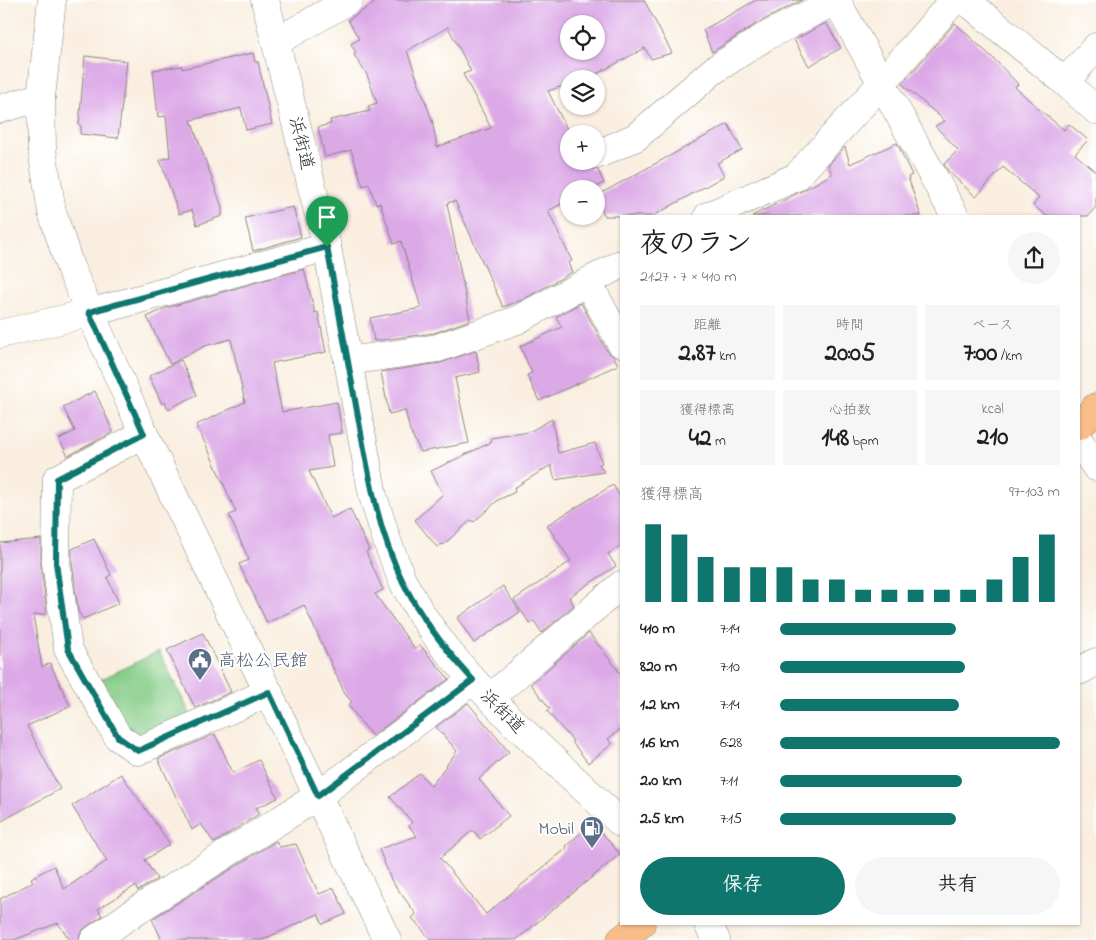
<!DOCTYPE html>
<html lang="ja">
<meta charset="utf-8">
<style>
body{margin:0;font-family:"Indie Flower","Klee One",sans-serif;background:#f6f6f6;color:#202124;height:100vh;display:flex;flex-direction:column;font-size:19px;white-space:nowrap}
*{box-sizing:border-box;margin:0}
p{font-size:16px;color:#757577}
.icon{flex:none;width:28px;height:28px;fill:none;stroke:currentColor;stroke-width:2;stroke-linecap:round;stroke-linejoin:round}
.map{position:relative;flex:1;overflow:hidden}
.drawer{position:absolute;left:620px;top:215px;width:460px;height:710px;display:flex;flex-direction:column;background:#fff;border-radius:0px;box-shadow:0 1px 4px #0004}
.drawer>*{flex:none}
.controls{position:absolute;left:560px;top:15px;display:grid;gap:10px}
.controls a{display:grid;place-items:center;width:45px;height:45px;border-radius:50%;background:#fff;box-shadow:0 1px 4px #0004;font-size:25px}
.pin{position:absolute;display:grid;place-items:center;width:42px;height:42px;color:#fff;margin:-51px -21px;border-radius:50% 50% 50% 0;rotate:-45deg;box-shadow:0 0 5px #0007}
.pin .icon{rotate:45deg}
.round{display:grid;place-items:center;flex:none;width:52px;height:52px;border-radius:26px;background:#f6f6f6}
.head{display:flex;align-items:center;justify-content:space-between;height:85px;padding:0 20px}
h1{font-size:28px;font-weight:700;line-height:38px}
.stats{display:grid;grid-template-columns:repeat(3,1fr);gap:8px;height:85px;padding:5px 20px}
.stats div{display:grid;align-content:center;border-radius:0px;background:#f6f6f6;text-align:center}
.stats b{font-size:25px;font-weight:700}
.stats small{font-size:14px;font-weight:400}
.stats p{font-size:14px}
.chart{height:140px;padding:10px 20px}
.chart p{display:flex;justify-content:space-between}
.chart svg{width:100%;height:90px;margin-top:5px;stroke:#0f766e;stroke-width:6}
.action{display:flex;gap:10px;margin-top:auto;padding:10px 20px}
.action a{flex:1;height:58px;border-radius:30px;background:#0f766e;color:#fff;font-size:20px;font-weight:700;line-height:58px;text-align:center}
.action a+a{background:#f6f6f6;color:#202124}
ul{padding:0 20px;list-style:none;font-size:16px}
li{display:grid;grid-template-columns:80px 60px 1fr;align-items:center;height:38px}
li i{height:12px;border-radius:6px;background:#0f766e}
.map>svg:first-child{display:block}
.green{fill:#85cc87;stroke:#507452}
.building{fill:#dca9e7;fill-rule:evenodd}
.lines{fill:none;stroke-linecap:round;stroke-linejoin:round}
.minor-casing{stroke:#8a857e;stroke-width:29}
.major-casing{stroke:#8a857e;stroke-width:29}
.minor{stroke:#fff;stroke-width:28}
.major{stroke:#f8bd89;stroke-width:28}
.route-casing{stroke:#fff;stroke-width:10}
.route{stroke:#0f766e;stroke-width:6}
.labels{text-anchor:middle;stroke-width:4;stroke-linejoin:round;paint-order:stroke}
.street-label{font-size:18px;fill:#1c1c1c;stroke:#fff}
.service-label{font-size:18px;fill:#4e5e75;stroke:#fff;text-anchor:start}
</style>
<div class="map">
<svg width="1096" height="940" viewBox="0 0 1096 940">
<rect width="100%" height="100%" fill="#fff"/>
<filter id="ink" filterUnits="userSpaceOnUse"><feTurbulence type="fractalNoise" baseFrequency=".02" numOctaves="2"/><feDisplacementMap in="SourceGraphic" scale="10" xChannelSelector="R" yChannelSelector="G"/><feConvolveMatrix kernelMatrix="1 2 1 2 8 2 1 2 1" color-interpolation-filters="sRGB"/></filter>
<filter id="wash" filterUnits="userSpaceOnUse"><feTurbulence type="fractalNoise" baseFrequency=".0096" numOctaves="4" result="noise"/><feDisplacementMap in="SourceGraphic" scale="20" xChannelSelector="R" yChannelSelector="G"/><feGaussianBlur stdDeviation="1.12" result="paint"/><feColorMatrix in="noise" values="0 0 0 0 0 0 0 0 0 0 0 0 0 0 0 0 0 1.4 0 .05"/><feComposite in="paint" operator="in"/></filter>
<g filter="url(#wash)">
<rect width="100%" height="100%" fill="#f9eedf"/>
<path class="green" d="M159,651l34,69 -49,21 -19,-6 -29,-53z"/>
<g id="blocks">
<g class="building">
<path d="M379,0h265l28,53 -21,6 -6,-11 -54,29 -22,2v5l-21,7 20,40 7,-4 3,7h-9v27h13l5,7 11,2 6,13 -12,6h-23v11l-21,11 24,50 -4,2 4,9 -50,28 -19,7 -48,-106 -8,2 23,117 -36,13 -60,8 -4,-23 51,-10 -20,-67 -7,3 -14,-41 -4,1 -7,-20 -6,2 -12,-36 -26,7 -7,-30 13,-3 -1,-4 40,-9 -2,-5 9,-3 -10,-28 -13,-20 2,-2 -5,-9 8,-5 -11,-19zM569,24h27v27h-27zM448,27l23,44 -8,3 28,54 -54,19 -5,-27 -25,-69z"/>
<path d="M756,0h46l-46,24 -44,28 -9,-22z"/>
<path d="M826,23l15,25 -32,18 -15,-26z"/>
<path d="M955,23l42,39 21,22 -3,3 25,23 24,20 5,-6 19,16 -13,14 21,18v35l-8,9h-42l-13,-11 6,-7 -36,-31 -27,30 -28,-26 -4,-7 14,-14 -23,-24 10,-5 -43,-37z"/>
<path d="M253,53l2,9h3l14,62 -26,6 -5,-22 -50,12 31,87v9l-25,9 -5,-15 -13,4 -19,-54 10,-3 -4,-41 -8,1 -5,-47 29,-4v3z"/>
<path d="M85,56l42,5 -9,77 -38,-4 1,-8 -2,-1z"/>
<path d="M728,124l14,26 -25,13 7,13 -71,40h-48l-9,-17v-3z"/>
<path d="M897,143l15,32 -4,2 13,39h-169l50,-25 30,-17 -4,-9 17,-18 5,17z"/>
<path d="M293,207l8,30 -48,14 -8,-33z"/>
<path d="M304,269l11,44 3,-1 8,40 -54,11 10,49 55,-10 5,31 -14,2 5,32 -24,4 22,47 19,-9 19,41 -3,2 17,38 -8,4 40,55 5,-4 29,34 -77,57 -24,-31 4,-3 -7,-8 -41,-89 -37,18 -28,-59 10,-4 -20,-45 7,-3 -29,-65 -11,-22 49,-23 -14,-63 -26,7 -35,18 -23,-47 19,-9z"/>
<path d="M581,303l26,48 7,6 4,8 -79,36 -12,-26 5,-2 -12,-27 42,-19 -6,-10z"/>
<path d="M476,351l4,21 -25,6 14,65 -48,9 -11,-21 -5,-21 -16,4 -8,-42 59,-9z"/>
<path d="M181,360l16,35 -29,14 -3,-7 -3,2 -13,-28z"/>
<path d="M95,391l18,41 -45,24 -9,-17 16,-8 -12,-24z"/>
<path d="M552,419l6,34 37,-10 7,20 -3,1 5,8 -49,8 -4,-15 -37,23 1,4 -17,8 -24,22 -3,-2 -28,25 -1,-1 -5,3 -22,-27 28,-26 -12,-23 61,-29 -1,-4 38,-6z"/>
<path d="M613,485l8,13v47l-13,9 8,12 -47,31 5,8 -32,28 -8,-12 -4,3 -16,-24 57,-39 -24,-36z"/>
<path d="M41,539v26l6,49 -14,1 9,52 8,-4 20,43 -43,20 33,63 -60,33v-279z"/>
<path d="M94,539l17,36 -4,2 12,26 -36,16 -5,-8 -6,-49v-13z"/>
<path d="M503,586l17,26 -46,31 -17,-25z"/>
<path d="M203,633l28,59 -36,16 -28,-58z"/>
<path d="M589,633l32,41v55l-13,10 4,5 -24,19 -16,-21 1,-1 -26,-30 3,-2 -19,-25z"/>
<path d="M468,703l41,49 -30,27 30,37 -29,23 -7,-9 -33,28 46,56 81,-66 -1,-2 27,-24 27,32 -104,86h-85l-19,-22 4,-4 -25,-34 -12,-31 38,-13 -8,-10 3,-4 -22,-25 30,-24 11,13 26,-35 -21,-24z"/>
<path d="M215,734l18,39 26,-13 19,38 -22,10 3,6 -45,29 -13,-19 -9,6 -34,-71z"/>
<path d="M121,774l49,70 -25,16 12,19 -19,12 -3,-5 -37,23 4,7 -17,12 -5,5 -1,7h-9l-12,-17 -44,17h-14v-41l33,-17 -2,-4 23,-12 10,23 43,-28 -35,-55z"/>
<path d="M276,841l3,6 17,-3 23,50 15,-6 12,26 -23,10 -5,-10 -56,26h-100l-10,-21z"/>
</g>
</g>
</g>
<g filter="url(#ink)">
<use href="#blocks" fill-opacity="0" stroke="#8a857e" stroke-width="1"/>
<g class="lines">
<defs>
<g id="minor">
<path d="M52,0l-11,97 1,52 10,63 18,55 74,167 243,506"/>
<path d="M265,0l62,247 46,249 15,48 15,38 17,30 24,35 29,33 39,41 109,102"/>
<path d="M836,0l119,216"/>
<path d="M965,0l100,82"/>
<path d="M276,42l73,-42"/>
<path d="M1096,47l-31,35 31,28"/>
<path d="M0,109l41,-12"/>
<path d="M596,155l40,-18 78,-67 49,-32 73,-38"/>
<path d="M708,216l88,-39 86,-94 72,-83"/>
<path d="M588,283l33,60"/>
<path d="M0,334l89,-21 238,-66"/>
<path d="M348,361l90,-13 79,-28 104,-56"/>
<path d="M144,434l-87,45 -1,84 12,86 50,88 20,14 131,-59"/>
<path d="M1079,441l17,26"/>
<path d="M1079,671l17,-9"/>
<path d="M490,698l131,-113"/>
<path d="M708,924l8,16"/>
<path d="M94,940l40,-28 184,-116 155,-116"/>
</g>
<g id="major">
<path d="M1079,426l17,-19"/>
<path d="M621,940l20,-16"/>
</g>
</defs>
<use href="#minor" class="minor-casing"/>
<use href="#major" class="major-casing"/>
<use href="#minor" class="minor"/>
<use href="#major" class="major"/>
</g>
</g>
<g class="lines" filter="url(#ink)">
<defs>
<path id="route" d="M327,247c11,58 21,117 32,175 10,54 19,110 44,160 17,36 43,68 70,98l-155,116 -49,-104 -131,59 -20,-14 -50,-88 -12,-86 1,-84 87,-45 -55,-122z"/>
</defs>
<use href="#route" class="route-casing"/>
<use href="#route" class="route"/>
</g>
<defs>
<symbol id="civic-pin" viewBox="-11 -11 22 30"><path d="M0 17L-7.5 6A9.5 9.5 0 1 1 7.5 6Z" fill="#5c6f8a" stroke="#fff"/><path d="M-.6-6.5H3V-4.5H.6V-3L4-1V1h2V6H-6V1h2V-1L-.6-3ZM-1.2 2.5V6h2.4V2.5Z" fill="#fff"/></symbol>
<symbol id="fuel-pin" viewBox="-11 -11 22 30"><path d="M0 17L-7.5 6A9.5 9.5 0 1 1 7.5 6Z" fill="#5c6f8a" stroke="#fff"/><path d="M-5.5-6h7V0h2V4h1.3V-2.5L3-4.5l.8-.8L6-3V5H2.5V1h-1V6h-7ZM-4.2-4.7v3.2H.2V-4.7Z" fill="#fff"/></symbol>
</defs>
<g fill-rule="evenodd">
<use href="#civic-pin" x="186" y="646" width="28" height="38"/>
<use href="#fuel-pin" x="578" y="814" width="28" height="38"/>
</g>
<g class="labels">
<g class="street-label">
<text transform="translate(302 143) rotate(76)" y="6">浜街道</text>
<text transform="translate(503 711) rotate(45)" y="6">浜街道</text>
</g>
<g class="service-label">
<text x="218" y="666">高松公民館</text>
<text x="574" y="834" text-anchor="end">Mobil</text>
</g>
</g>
</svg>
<div class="controls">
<a><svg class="icon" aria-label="locate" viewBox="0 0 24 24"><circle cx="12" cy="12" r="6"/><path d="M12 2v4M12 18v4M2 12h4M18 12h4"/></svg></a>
<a><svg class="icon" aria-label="layers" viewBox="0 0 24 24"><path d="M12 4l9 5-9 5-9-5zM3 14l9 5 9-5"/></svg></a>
<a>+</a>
<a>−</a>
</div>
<div class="pin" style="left:327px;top:247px;background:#1e9e55"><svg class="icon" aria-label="arrive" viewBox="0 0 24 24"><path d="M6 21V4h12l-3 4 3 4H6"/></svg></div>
<section class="drawer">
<div class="head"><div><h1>夜のラン</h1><p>21:27 · 7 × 410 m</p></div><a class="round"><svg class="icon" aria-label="share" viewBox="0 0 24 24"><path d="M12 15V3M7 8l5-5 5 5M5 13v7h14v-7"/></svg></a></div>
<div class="stats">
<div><p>距離</p><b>2.87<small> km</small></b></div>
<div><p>時間</p><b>20:05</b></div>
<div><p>ペース</p><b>7:00<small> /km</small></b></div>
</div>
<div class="stats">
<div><p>獲得標高</p><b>42<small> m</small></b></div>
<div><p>心拍数</p><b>148<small> bpm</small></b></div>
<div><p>kcal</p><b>210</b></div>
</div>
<div class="chart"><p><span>獲得標高</span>97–103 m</p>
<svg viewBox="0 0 160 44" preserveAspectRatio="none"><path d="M5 44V6M15 44V11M25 44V22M35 44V27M45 44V27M55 44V27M65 44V33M75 44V33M85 44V38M95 44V38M105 44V38M115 44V38M125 44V38M135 44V33M145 44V22M155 44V11"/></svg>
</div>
<ul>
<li><b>410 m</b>7:14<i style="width:63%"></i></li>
<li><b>820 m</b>7:10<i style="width:66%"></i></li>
<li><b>1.2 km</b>7:14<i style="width:64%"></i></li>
<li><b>1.6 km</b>6:28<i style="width:100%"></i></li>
<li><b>2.0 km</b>7:11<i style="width:65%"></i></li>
<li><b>2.5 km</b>7:15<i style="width:63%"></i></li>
</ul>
<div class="action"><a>保存</a><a>共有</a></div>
</section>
</div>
